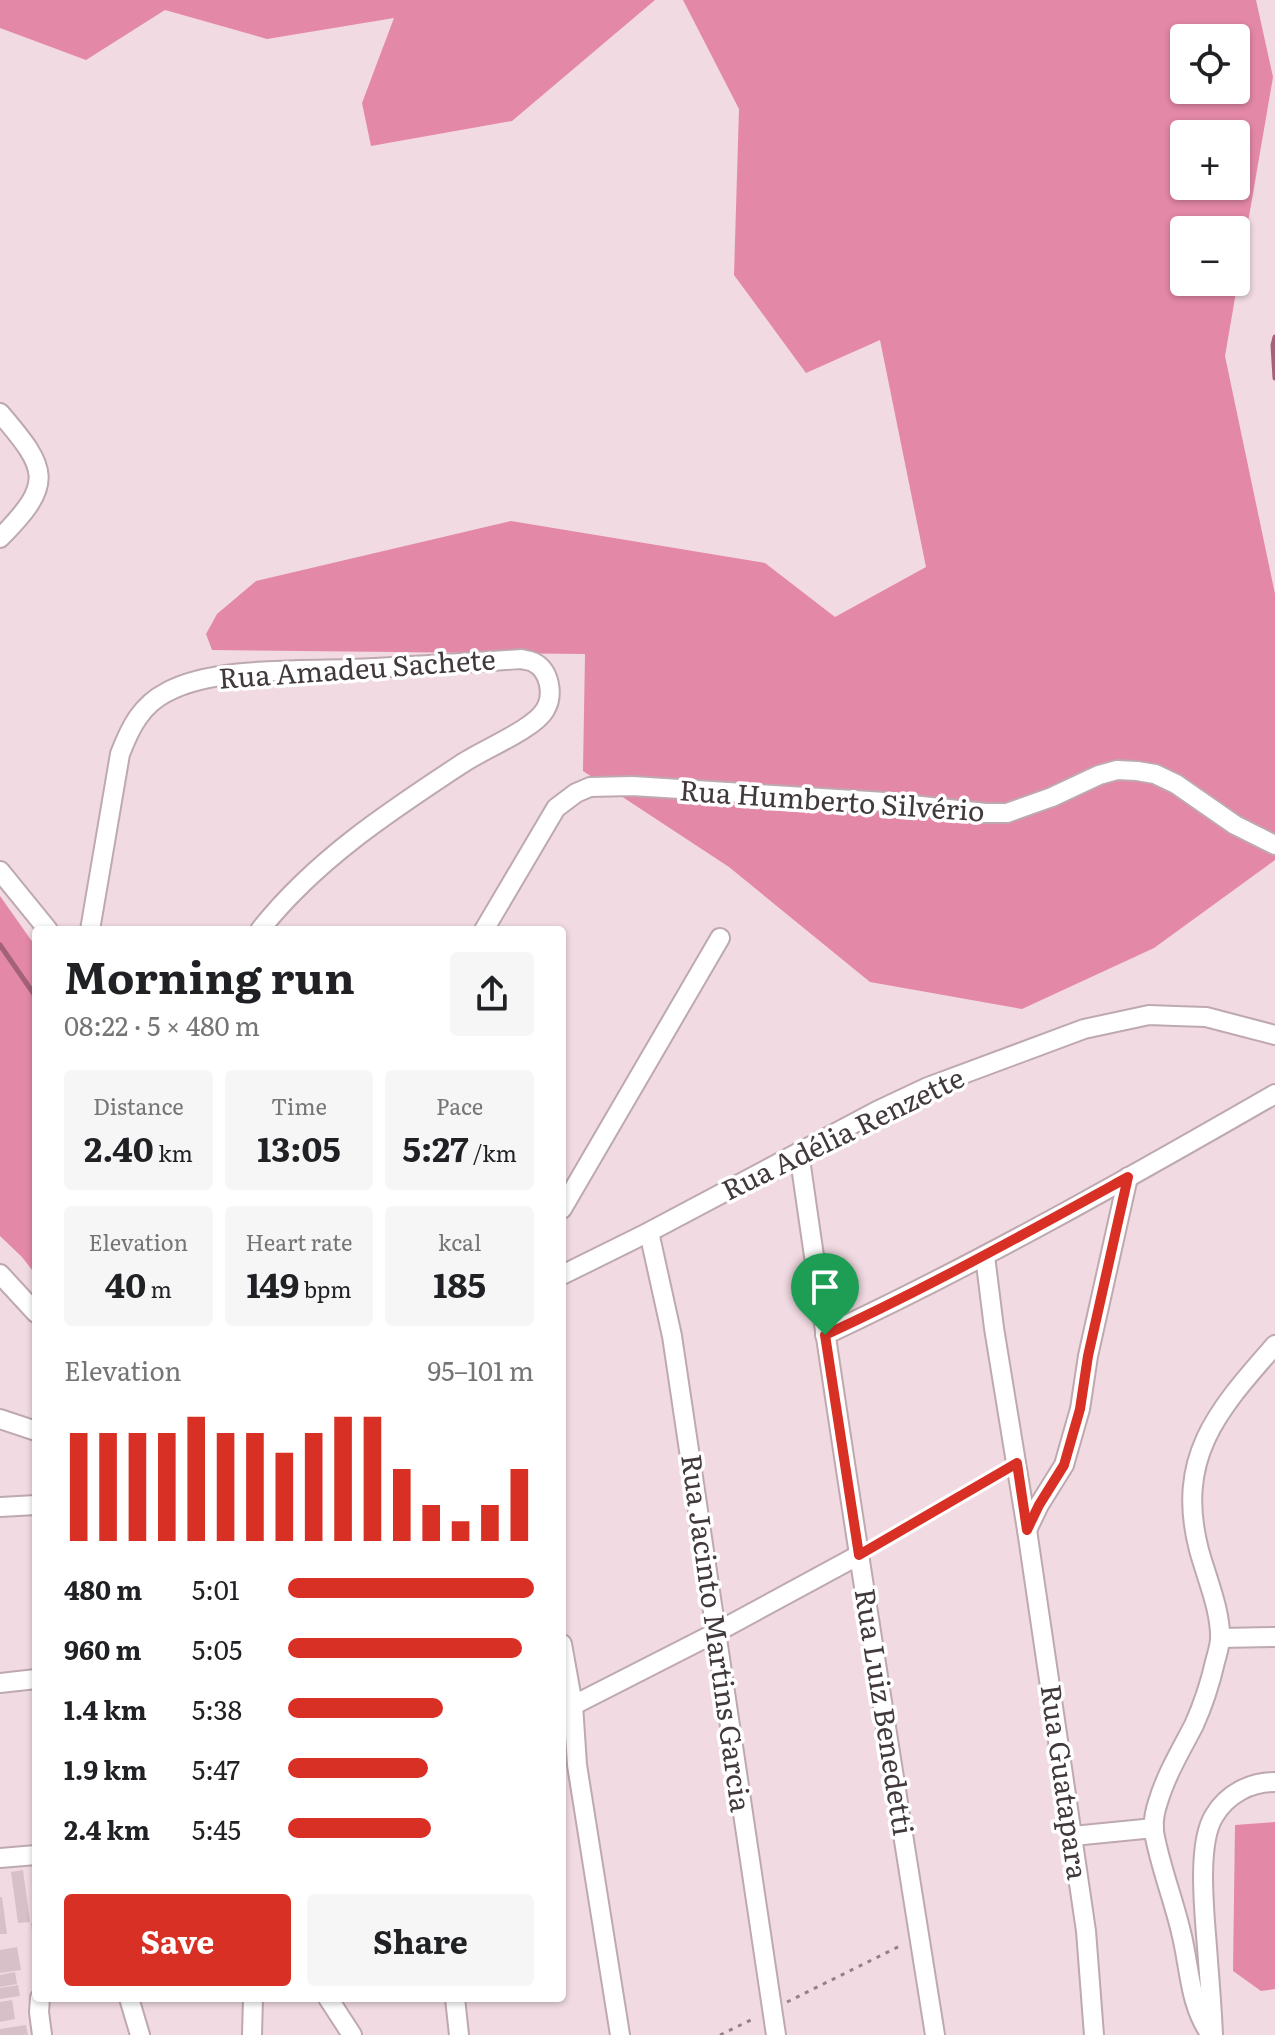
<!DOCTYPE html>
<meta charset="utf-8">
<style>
body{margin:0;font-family:Literata,serif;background:#f6f6f6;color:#202124;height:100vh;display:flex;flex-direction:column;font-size:30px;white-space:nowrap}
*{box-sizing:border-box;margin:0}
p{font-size:26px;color:#757577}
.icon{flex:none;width:44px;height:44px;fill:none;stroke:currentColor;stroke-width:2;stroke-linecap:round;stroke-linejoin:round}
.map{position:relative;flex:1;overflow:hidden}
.drawer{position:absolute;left:32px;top:926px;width:534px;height:1076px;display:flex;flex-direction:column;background:#fff;border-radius:8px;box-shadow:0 2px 6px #0004}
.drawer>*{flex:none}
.buttons{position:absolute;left:1170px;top:24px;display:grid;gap:16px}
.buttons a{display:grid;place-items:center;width:80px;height:80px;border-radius:8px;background:#fff;box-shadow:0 2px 6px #0004;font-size:40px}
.pin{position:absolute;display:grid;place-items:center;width:68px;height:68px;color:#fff;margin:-82px -34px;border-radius:50% 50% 50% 0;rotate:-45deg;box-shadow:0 0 8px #0007}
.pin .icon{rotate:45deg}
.round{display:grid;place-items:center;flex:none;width:84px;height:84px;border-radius:8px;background:#f6f6f6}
.summary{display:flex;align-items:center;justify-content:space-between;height:136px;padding:0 32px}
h1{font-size:44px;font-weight:700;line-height:60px}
.stats{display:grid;grid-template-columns:repeat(3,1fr);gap:12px;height:136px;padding:8px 32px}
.stats div{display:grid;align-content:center;border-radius:8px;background:#f6f6f6;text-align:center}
.stats b{font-size:34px;font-weight:700}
.stats small{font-size:22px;font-weight:400}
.stats p{font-size:22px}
.chart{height:224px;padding:16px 32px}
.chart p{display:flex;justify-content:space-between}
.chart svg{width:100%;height:144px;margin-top:8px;stroke:#d93025;stroke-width:6}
.primary-button{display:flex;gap:16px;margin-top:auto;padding:16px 32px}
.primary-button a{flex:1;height:92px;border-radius:8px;background:#d93025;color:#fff;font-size:32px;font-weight:700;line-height:92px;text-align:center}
.primary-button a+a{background:#f6f6f6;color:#202124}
ul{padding:0 32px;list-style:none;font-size:26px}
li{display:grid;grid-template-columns:128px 96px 1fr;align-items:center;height:60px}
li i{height:20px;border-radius:10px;background:#d93025}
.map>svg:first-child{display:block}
.forest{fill:#e488a8;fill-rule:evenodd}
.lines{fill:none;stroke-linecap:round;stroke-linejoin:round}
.stream{stroke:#a36279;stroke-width:5}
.building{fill:#d7c0c7}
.minor-casing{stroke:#bea9af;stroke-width:22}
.path{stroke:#928287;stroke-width:3;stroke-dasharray:4 6;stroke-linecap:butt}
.minor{stroke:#fff;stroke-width:18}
.route-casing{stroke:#fff;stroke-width:16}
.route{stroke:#d93025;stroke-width:10}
.labels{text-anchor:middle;stroke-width:7;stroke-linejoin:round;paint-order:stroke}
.street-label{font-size:28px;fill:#42393c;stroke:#fff}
</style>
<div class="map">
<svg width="1275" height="2035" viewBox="0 0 1275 2035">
<rect width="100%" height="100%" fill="#f1dae1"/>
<g class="forest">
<path d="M0,0h655l-143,121 -141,25 -9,-43 32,-85 -127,21 -102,-29 -79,50 -86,-32z"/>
<path d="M683,0h573l17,77 -48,279 50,238v266l-121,88 -132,61 -152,-27 -141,-115 -146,-96 2,-117 -373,-4 -6,-16 11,-20 39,-33 255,-60 254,42 70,54 91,-50 -46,-227 -74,33 -72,-98 5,-166zM1184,38h52v52h-52zM1184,134h52v52h-52zM1184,230h52v52h-52z"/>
<path d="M0,896l36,51v328l-14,-18 -22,-21z"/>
<path d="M1275,1822v167l-14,2 -28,-20 2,-146z"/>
</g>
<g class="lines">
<g class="stream">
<path d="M1275,337l-2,8 2,33"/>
<path d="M0,945l36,52"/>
</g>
</g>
<g class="building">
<path d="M23,1870l7,52 -12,1 -7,-51z"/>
<path d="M0,1897h2l5,37h-7z"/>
<path d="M36,1922v26h-2l-3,-25z"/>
<path d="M17,1947l4,23 -21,3v-23z"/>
<path d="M15,1972l2,12 -17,3v-12z"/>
<path d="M18,1985l2,11 -20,3v-11z"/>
<path d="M12,2000l3,19 -15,3v-20z"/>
<path d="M26,2025l2,10h-28v-6z"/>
</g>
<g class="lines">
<defs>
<g id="minor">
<path d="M0,413c48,56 55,70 0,125"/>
<path d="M0,871l48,59"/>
<path d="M90,930l30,-176c10,-26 21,-49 47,-62 46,-25 129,-21 182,-23 57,-2 114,-6 172,-10 4,1 8,1 12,3 17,8 21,33 12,48 -11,19 -61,39 -82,53 -73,48 -148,97 -203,167"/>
<path d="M484,930l72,-122 20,-15 14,-6 42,-1 253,16 100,11h22l45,-16 47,-22 18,-5 20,1 18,3 21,10 59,41 40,20"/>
<path d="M799,1152c42,295 89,589 136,883"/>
<path d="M562,1209l158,-271"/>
<path d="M649,1232l23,104 104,699"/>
<path d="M985,1256l9,72 33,202 59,401 8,104"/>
<path d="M0,1274l36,39"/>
<path d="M562,1275l87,-43 228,-121 51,-24 156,-58 65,-14 26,1 31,1 69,18"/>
<path d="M825,1335c154,-72 302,-156 450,-241"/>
<path d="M0,1419l36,12"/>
<path d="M0,1507l36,-2"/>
<path d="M1027,1530l12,-25 25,-40 16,-56 8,-53 40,-179"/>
<path d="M1220,1638l55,-1"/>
<path d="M562,1644l11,61 4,60 43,270"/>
<path d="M0,1683l36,-4"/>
<path d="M564,1710l151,-77 144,-78"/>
<path d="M1073,1836l81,-8"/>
<path d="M0,1858l36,-3"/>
<path d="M40,1998l-1,14 3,23"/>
<path d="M129,1998l11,37"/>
<path d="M328,1998l24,37"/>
<path d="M455,1998l4,37"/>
<path d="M252,2035l1,-37"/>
<path d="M1211,2035c-22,-30 -21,-68 -30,-103 -8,-34 -21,-66 -27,-100 -1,-9 1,-21 4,-30 8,-27 23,-52 36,-77 9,-20 16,-41 21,-63 2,-8 5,-16 5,-24 1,-27 -14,-62 -21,-88 -24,-93 19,-140 76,-205"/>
<path d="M1213,2035c-1,-25 -3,-49 -5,-74 -2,-36 -13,-114 6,-145 13,-22 36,-34 61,-34"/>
</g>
</defs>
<use href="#minor" class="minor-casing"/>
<g class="path">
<path d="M875,1546l124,-73"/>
<path d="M787,2002l115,-57"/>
<path d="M720,2035l35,-17"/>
</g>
<use href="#minor" class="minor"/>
</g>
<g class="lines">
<defs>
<path id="route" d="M1128,1177l-40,179 -8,53 -16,56 -25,40 -12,25 -10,-67 -158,92 -34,-220c104,-48 203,-103 303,-158z"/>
</defs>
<use href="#route" class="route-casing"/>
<use href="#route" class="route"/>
</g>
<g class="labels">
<g class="street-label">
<text transform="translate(357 669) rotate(-4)" y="10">Rua Amadeu Sachete</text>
<text transform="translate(832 801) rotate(4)" y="10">Rua Humberto Silvério</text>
<text transform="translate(843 1134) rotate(-26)" y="10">Rua Adélia Renzette</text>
<text transform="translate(716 1633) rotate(82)" y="10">Rua Jacinto Martins Garcia</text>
<text transform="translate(884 1712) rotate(81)" y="10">Rua Luiz Benedetti</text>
<text transform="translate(1064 1782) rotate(82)" y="10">Rua Guatapara</text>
</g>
</g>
</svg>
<div class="buttons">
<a><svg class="icon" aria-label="locate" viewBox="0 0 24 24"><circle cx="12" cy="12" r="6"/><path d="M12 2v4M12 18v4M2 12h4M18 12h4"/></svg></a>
<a>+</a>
<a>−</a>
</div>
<div class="pin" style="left:825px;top:1335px;background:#1e9e55"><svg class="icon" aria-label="arrive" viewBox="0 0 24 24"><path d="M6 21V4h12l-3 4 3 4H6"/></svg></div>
<section class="drawer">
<div class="summary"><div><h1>Morning run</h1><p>08:22 · 5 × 480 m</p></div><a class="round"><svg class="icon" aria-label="share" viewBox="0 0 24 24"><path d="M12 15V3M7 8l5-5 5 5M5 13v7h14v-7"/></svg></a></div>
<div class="stats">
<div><p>Distance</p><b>2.40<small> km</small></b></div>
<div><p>Time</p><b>13:05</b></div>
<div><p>Pace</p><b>5:27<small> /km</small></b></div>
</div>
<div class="stats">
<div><p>Elevation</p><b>40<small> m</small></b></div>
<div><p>Heart rate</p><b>149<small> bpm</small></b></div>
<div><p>kcal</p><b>185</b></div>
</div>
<div class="chart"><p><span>Elevation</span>95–101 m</p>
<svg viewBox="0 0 160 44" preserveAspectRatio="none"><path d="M5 44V11M15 44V11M25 44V11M35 44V11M45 44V6M55 44V11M65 44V11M75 44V17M85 44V11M95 44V6M105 44V6M115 44V22M125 44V33M135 44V38M145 44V33M155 44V22"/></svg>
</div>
<ul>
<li><b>480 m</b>5:01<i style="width:100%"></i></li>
<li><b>960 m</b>5:05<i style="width:95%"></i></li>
<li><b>1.4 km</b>5:38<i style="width:63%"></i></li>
<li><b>1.9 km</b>5:47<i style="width:57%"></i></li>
<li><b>2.4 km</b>5:45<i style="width:58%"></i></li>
</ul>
<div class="primary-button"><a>Save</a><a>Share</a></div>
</section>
</div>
